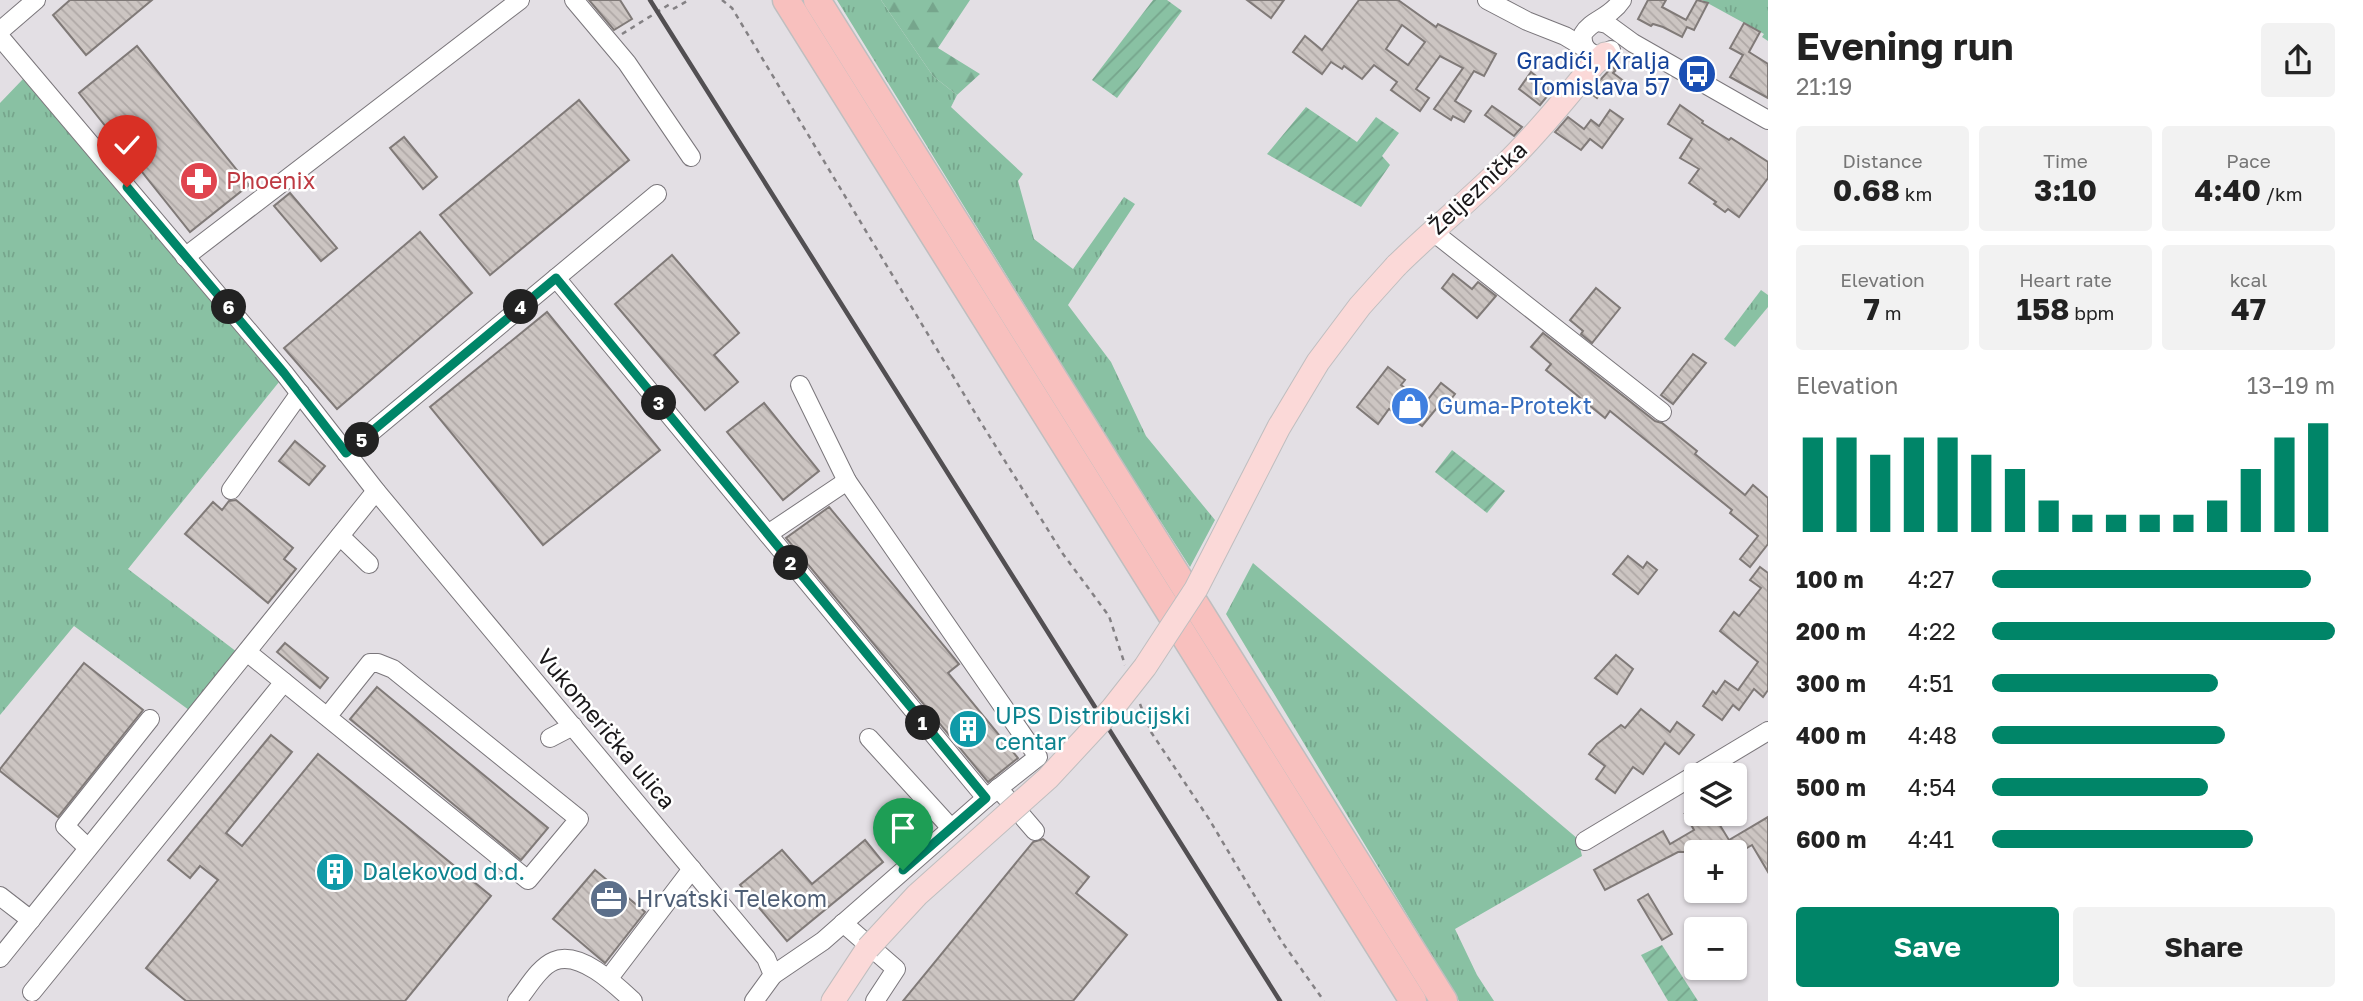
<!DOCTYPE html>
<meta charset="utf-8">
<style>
body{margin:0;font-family:"Golos Text",sans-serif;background:#f2f2f2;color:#222;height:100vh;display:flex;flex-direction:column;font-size:26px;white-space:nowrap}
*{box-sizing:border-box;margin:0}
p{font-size:23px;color:#767676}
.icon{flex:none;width:38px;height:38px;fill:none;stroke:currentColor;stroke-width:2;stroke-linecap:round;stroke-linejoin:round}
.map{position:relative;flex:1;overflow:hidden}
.side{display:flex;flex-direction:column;background:#fff;width:595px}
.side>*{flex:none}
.tools{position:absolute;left:1684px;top:763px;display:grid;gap:14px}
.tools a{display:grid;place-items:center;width:63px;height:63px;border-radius:7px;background:#fff;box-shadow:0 2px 5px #0004;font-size:35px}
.pin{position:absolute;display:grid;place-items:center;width:60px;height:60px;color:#fff;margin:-72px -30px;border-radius:50% 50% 50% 0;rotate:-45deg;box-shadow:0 0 7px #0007}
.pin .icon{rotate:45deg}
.km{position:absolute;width:35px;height:35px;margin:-18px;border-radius:50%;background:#222;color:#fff;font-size:19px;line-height:35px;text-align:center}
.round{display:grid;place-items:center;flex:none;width:74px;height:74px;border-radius:7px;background:#f2f2f2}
.head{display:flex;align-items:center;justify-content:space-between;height:119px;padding:0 28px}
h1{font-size:38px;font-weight:700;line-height:52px}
.metrics{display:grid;grid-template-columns:repeat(3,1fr);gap:10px;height:119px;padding:7px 28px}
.metrics div{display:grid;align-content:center;border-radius:7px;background:#f2f2f2;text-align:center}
.metrics b{font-size:30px;font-weight:700}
.metrics small{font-size:19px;font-weight:400}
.metrics p{font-size:19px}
.chart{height:196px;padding:14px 28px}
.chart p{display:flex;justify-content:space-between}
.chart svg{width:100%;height:126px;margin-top:7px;stroke:#008568;stroke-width:6}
.button{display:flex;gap:14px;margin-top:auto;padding:14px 28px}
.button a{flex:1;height:80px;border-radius:7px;background:#008568;color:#fff;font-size:28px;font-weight:700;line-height:80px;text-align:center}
.button a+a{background:#f2f2f2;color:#222}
ul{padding:0 28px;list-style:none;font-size:23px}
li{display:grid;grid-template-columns:112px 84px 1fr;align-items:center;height:52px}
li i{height:18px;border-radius:9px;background:#008568}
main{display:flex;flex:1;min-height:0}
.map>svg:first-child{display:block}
.grass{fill:url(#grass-tufts)}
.forest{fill:url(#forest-firs)}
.garden{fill:url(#garden-furrows)}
.building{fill:url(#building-back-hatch);stroke:#807a78;stroke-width:2;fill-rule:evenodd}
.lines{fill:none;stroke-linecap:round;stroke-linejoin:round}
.minor-casing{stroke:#7a767b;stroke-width:20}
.major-casing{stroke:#bfbebf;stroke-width:25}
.highway-casing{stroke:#bfbebf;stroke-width:29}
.path{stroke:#848184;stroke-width:2.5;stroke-dasharray:5 5;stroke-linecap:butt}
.minor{stroke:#fff;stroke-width:18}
.major{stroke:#fbd9d8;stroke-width:23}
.highway{stroke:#f8c0be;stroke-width:26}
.rail{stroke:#524f52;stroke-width:4.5}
.major-bridge-casing{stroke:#bfbebf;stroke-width:25;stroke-linecap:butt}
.major-bridge{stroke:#fbd9d8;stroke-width:23}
.route-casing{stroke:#fff;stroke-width:14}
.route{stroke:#008568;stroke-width:9}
.labels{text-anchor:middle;stroke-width:5;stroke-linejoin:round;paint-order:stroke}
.transit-label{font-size:23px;fill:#164399;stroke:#fff;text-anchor:end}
.health-label{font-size:23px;fill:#be3a42;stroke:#fff;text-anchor:start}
.street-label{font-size:23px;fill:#191719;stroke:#fff}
.shop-label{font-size:23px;fill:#366cbe;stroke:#fff;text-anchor:start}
.culture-label{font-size:23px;fill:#0d838f;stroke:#fff;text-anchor:start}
.service-label{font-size:23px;fill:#4e5e75;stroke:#fff;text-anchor:start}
</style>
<main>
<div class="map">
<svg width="1768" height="1001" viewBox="0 0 1768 1001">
<defs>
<pattern id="grass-tufts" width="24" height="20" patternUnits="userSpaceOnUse" patternTransform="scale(1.75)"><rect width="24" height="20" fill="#89c1a3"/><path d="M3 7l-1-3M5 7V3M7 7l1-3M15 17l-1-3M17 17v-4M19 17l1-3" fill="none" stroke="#76a58c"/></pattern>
<pattern id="forest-firs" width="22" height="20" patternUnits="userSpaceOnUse" patternTransform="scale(1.75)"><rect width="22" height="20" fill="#89c1a3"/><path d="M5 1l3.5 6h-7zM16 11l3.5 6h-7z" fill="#76a58c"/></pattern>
<pattern id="garden-furrows" width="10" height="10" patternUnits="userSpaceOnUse" patternTransform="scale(1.75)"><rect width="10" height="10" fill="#89c1a3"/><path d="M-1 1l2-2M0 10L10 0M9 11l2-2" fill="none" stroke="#76a58c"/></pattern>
<pattern id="building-back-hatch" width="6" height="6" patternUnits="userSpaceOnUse" patternTransform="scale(1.75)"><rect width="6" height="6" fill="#ccc5c2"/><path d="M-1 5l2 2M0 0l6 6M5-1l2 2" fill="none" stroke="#afa8a6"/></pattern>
</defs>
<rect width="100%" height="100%" fill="#e3dfe4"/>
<g class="grass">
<path d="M837,0h44l52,76 24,19 -6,12 72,67 -5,7 16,58 39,30 51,-72 11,7 -67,101 43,57 35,74 69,84 -25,47 -87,-135z"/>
<path d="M1702,0h66v41l-6,-4 2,-3z"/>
<path d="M23,79l256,303 -151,187 109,83 -48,58 -115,-84 -74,89v-612z"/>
<path d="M1761,290l7,5v12l-33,40 -11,-8z"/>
<path d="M1253,563l325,276 4,17 -127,73 22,46 17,26h-35l-233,-387z"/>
</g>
<path class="forest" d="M881,0h89l-32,48 42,26 -23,21 -24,-19z"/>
<g class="garden">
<path d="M1153,0h14l15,11 -65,87 -25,-18z"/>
<path d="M1306,107l51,35 19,-25 23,16 -17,23 8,9 -29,42 -94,-53z"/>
<path d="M1452,450l53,41 -18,22 -52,-41z"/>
<path d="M1662,945l36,56h-30l-27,-46z"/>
</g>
<g class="building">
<path d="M70,0h82l-66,55 -33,-40z"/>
<path d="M589,0h31l12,19 -18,11z"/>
<path d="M1247,0h37l-13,18z"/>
<path d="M1359,0h39l38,27 2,-3 58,30 -12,22 -10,-5 -19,30 16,10 -7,11 -11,-6 -2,4 -17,-11 29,-41 -23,-12 -24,33 13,9 -9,13 -29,-21 6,-8 -23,-17 -12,14 -18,-13 -2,3 -11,-7 -9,12 -29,-22 12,-16 17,14zM1402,25l23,17 -17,23 -22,-16z"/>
<path d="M1648,0h18l-4,7 24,13 11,-20 11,3 -14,27 -7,-3 -5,10 -19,-10 -10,-3 -2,2 -13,-7z"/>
<path d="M1744,23l16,9 -11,20 19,12v34l-38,-21 13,-22 -13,-7z"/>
<path d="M137,46l112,139 -59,47 -111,-139z"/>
<path d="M1612,67l4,3 -3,3 16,12 -7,10 -16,-10 -9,13 -8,-6z"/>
<path d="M1531,72l22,17 -13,16 -21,-16z"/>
<path d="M579,100l50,60 -139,115 -50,-60z"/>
<path d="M1680,105l23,16 -1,2 27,17 2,-2 37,24v16l-29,39 -11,-8 -3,3 -11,-8 2,-2 -27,-19 10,-14 -19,-11 12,-19 -24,-15z"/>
<path d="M1492,106l30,21 -8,9 -29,-21z"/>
<path d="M1610,110l13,9 -21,29 -12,-9 -9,11 -26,-18 13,-15 16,12 7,-9 8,6z"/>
<path d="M404,137l33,40 -14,12 -33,-41z"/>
<path d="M290,193l47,55 -16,13 -47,-55z"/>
<path d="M420,232l52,61 -135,116 -53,-61z"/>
<path d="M672,255l67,78 -25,22 24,27 -33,28 -90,-106z"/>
<path d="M1453,274l19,15 6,-7 18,14 -19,22 -35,-30z"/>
<path d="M1596,288l24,20 -28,35 -11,-9 2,-3 -13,-11z"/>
<path d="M547,312l113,138 -117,95 -113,-138z"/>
<path d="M1543,333l112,88 7,2 35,28 -2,3 50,41 8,-10 15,13v46l-18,23 -10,-8 18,-23 -28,-23 2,-3 -122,-99 -5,7 -59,-48 5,-6 -20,-17z"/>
<path d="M1693,354l13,9 -33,41 -12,-9z"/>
<path d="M1388,367l17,13 -4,5 24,18 16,-20 14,11 -10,13 -5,-3 -18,22 -22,-17 -4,5 -7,-5 -11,15 -21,-17z"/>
<path d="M764,403l55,68 -36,29 -56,-68z"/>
<path d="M295,441l30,25 -16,19 -30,-24z"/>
<path d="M236,500l57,48 -9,11 12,10 -28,34 -83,-69 28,-32 9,8 7,-9z"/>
<path d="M829,507l130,157 -11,9 70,85 -30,24 -202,-244z"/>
<path d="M1628,556l15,12 4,-6 10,8 -19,24 -25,-20z"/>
<path d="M1760,567l8,6v117l-5,7 -9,-8 -15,21 -6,-5 -11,15 -19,-14 10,-15 3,3 9,-13 13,9 20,-28 -38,-31 14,-19 5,4 22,-28 -11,-8z"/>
<path d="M285,643l43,35 -8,10 -43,-36z"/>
<path d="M1616,655l17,14 -16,25 -22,-16z"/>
<path d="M84,663l59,47 -85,107 -58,-46v-2z"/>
<path d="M377,687l171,141 -27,32 -171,-141z"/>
<path d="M1641,709l29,23 7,-10 17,13 -15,19 -14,-11 -22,31 -10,-7 -18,26 -19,-14 9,-13 -16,-12 8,-10 24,-19 4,3z"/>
<path d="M271,735l21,17 -66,81 16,13 76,-92 173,142 -86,105h-219l-40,-33 72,-88 -18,-14 -10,12 -22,-18z"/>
<path d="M1685,814h28l16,26 39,-23v55l-16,-27 -12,7h-62l-73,38 -11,-20 69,-39 7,13 24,-14z"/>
<path d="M1043,839l46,38 -13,16 51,42 -54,66h-170l130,-159z"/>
<path d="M865,840l18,22 -96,79 -47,-56 42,-35 30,34z"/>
<path d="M595,870l50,42 -40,51 -52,-44z"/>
<path d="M1648,894l24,40 -10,6 -24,-40z"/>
</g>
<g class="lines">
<defs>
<g id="minor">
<path d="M574,0l53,63 64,94"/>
<path d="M1487,0l40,21 38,15 20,12"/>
<path d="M1598,22l9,2 26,19 135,77"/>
<path d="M0,31l36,-31"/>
<path d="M0,37l284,336 92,118 390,467 7,17 -19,26"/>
<path d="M1611,50l-11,5c-12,-1 -19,-9 -17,-21 8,-14 27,-16 39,-34"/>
<path d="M1432,231l230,181"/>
<path d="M185,257l335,-257"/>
<path d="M556,278l430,520"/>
<path d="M800,385l47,96"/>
<path d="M346,453l311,-259"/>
<path d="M231,490l69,-97"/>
<path d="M768,534l79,-53 191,276 -52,41 -163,143 -50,34"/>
<path d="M340,536l29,28"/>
<path d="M247,652l281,228 51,-61 -186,-150 -15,-6h-8l-43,54"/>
<path d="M550,738l23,-12"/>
<path d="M869,738l82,90"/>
<path d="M998,788l37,43"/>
<path d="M1585,841l183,-110"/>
<path d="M88,848l-23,-22 85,-107"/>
<path d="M0,896l31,24"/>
<path d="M843,923l53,46 -21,32"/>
<path d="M0,958l376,-467"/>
<path d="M609,978l83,-109"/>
<path d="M32,992l252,-310"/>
<path d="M517,1001c10,-12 22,-34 37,-40 26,-11 62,24 79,40"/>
</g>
<g id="major">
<path d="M1396,266c34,-34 72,-64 106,-98 33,-32 62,-68 92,-104l11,-10"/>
<path d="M833,1001l35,-53"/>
</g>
<g id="highway">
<path d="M786,0l627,1001"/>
<path d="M817,0l627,1001"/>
</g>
</defs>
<use href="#minor" class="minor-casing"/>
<use href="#major" class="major-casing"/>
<use href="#highway" class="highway-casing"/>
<g class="path">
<path d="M722,0l10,8 248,413 83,133 46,62 16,49"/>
<path d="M673,9l16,-9"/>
<path d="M622,34l48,-30"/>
<path d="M1140,704l11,28 58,87 73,123 42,59"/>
</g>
<use href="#minor" class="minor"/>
<use href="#major" class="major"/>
<use href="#highway" class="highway"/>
<path class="rail" d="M650,0l630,1001"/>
<defs>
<path id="major-bridge" d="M868,948l49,-53 131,-117 64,-69 33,-42 51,-78 83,-162 39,-65 42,-56 36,-40"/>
</defs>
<use href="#major-bridge" class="major-bridge-casing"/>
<use href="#major-bridge" class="major-bridge"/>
</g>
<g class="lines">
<defs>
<path id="route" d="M127,187l157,186 62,80 210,-175 430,520 -83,72"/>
</defs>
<use href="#route" class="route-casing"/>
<use href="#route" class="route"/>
</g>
<defs>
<symbol id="bus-disc" viewBox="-11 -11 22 22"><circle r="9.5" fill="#1a4fb4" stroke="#fff"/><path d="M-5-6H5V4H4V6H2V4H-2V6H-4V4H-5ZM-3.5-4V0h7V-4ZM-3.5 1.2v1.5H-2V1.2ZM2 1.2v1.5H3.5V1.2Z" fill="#fff"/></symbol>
<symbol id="pharmacy-disc" viewBox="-11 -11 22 22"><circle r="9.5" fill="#e0444e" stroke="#fff"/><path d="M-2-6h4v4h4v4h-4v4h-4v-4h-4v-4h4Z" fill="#fff"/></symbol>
<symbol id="shop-disc" viewBox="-11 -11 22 22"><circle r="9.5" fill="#3f7fe0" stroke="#fff"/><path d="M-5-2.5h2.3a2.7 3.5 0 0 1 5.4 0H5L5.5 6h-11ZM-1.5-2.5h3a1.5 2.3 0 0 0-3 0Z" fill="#fff"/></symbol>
<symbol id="building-disc" viewBox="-11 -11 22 22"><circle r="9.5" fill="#0f9aa8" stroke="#fff"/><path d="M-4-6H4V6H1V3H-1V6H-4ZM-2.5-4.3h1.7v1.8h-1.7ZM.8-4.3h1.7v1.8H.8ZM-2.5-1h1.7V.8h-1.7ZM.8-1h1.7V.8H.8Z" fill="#fff"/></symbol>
<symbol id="office-disc" viewBox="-11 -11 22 22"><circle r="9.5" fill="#5c6f8a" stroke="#fff"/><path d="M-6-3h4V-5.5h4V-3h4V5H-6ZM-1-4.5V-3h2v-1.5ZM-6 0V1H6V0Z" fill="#fff"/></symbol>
</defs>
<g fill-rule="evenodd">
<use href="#bus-disc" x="1675" y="52" width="44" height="44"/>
<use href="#pharmacy-disc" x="177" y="159" width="44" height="44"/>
<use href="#shop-disc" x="1388" y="384" width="44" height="44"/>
<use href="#building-disc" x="946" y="707" width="44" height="44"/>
<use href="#building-disc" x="313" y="850" width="44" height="44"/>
<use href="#office-disc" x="587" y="877" width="44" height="44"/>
</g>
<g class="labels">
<g class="transit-label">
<text x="1670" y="69">Gradići, Kralja<tspan x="1670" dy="26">Tomislava 57</tspan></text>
</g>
<g class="health-label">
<text x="226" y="189">Phoenix</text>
</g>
<g class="street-label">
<text transform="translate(1478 188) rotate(-43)" y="8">Željeznička</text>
<text transform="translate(606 729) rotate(50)" y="8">Vukomerička ulica</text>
</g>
<g class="shop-label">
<text x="1437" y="414">Guma-Protekt</text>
</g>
<g class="culture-label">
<text x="995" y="724">UPS Distribucijski<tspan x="995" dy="26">centar</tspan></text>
<text x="362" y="880">Dalekovod d.d.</text>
</g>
<g class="service-label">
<text x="636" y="907">Hrvatski Telekom</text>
</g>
</g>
</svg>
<div class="tools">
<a><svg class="icon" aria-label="layers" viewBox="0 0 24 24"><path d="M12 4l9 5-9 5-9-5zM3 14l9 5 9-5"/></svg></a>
<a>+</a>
<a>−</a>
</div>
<div class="pin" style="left:903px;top:870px;background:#1e9e55"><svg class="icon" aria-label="arrive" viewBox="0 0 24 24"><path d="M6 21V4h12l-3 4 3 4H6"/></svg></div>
<div class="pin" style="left:127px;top:187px;background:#d93025"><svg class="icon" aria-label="check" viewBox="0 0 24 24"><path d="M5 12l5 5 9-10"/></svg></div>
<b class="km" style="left:923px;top:723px">1</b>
<b class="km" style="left:791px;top:563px">2</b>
<b class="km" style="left:659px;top:403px">3</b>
<b class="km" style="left:521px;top:307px">4</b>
<b class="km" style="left:362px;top:440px">5</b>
<b class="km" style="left:229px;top:307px">6</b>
</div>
<section class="side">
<div class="head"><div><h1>Evening run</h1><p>21:19</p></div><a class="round"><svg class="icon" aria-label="share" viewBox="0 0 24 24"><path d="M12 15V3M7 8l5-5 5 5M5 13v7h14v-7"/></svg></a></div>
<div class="metrics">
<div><p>Distance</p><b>0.68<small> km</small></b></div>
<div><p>Time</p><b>3:10</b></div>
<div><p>Pace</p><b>4:40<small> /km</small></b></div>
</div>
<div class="metrics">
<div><p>Elevation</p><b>7<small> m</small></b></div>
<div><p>Heart rate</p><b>158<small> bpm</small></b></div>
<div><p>kcal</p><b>47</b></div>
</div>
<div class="chart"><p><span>Elevation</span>13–19 m</p>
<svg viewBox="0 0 160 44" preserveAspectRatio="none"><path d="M5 44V11M15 44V11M25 44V17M35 44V11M45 44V11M55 44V17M65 44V22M75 44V33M85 44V38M95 44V38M105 44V38M115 44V38M125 44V33M135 44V22M145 44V11M155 44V6"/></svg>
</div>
<ul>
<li><b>100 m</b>4:27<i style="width:93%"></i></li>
<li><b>200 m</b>4:22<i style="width:100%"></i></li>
<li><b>300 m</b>4:51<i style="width:66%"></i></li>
<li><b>400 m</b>4:48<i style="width:68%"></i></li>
<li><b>500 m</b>4:54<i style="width:63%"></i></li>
<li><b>600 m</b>4:41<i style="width:76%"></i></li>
</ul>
<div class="button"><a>Save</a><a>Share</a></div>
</section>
</main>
